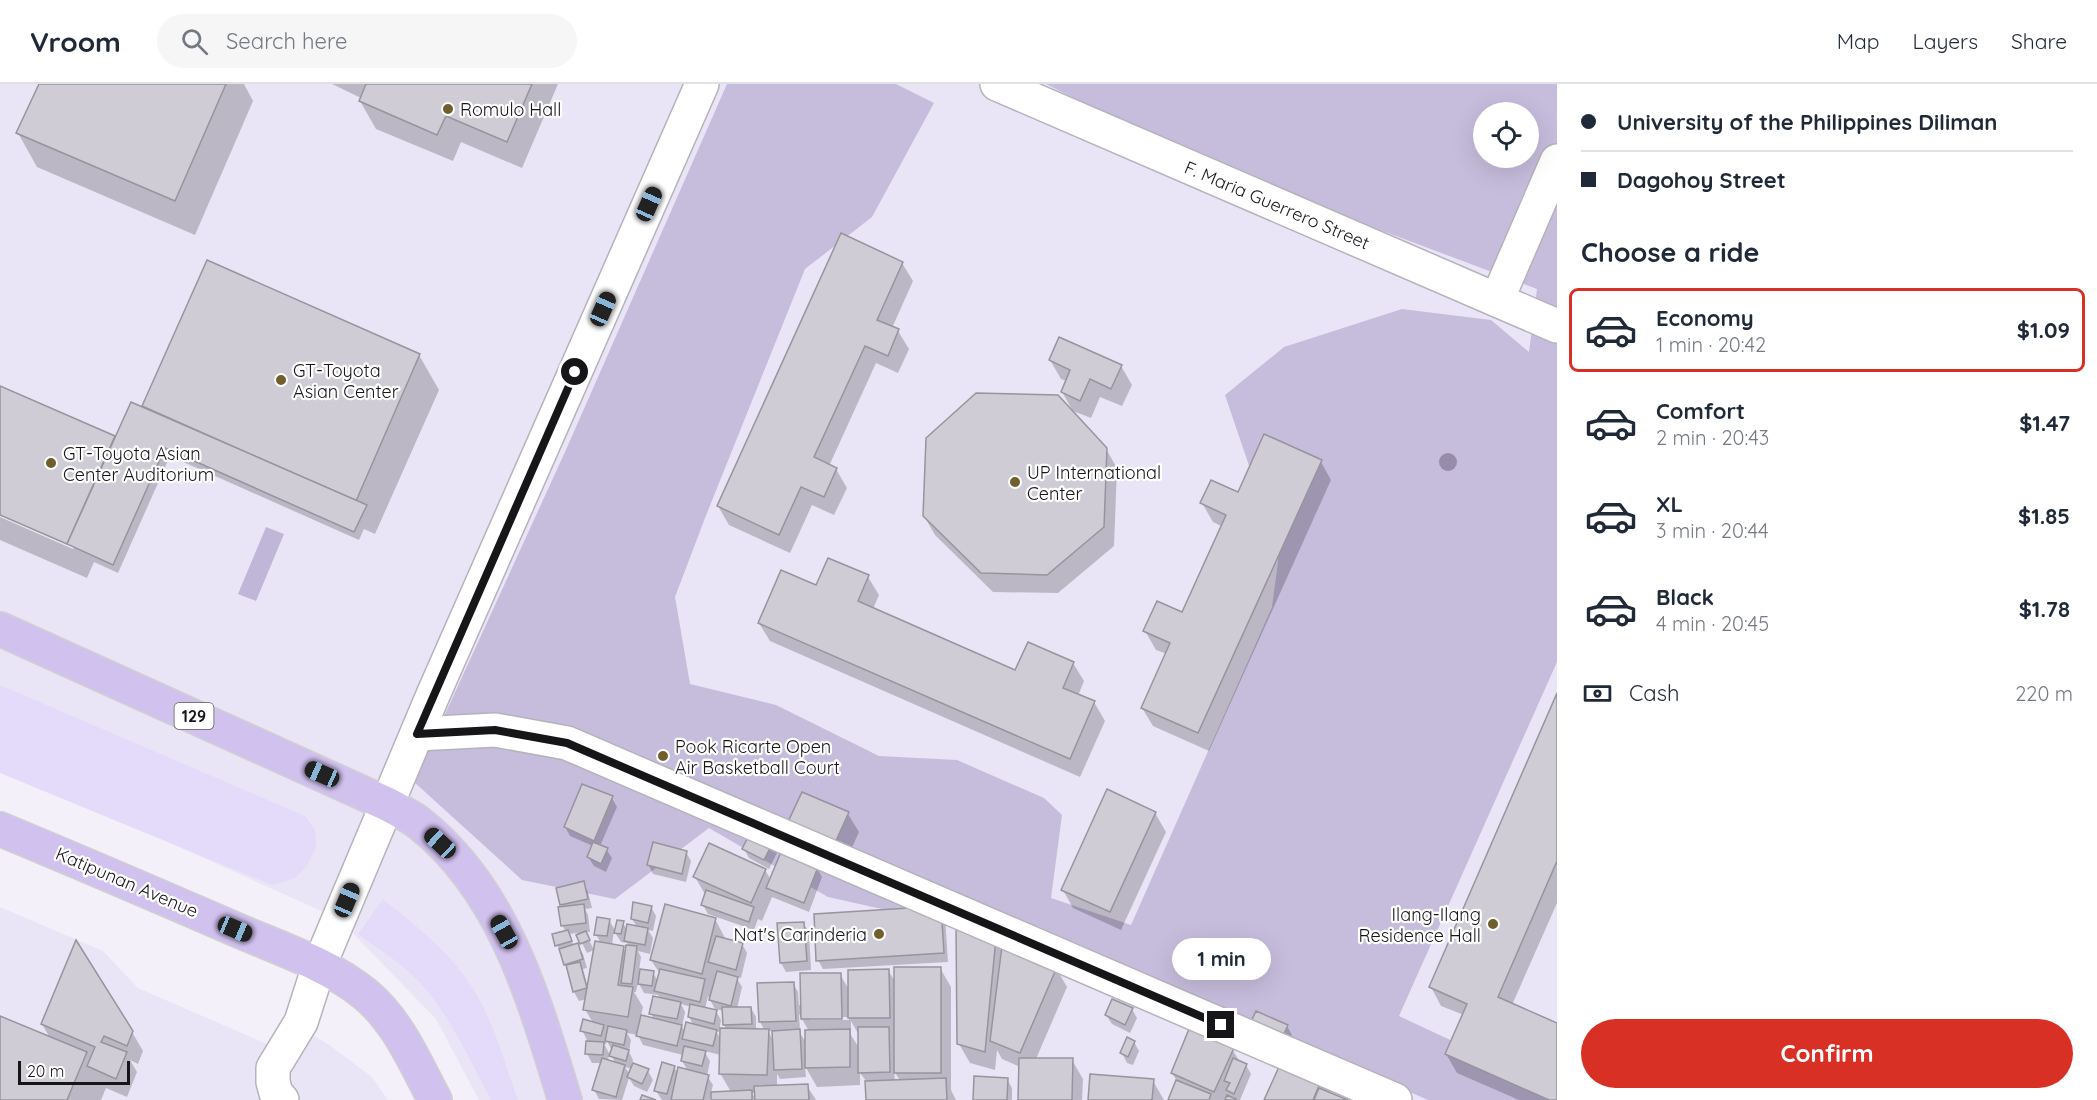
<!DOCTYPE html>
<html lang="en">
<head>
<meta charset="utf-8">
<style>
	:root { --surface:#fff; --page:#f6f6f7; --text:#1f2937; --muted:#747a83; --line:#e0e1e3; --accent:#d93025 }
	body { margin:0; font-family:Quicksand,sans-serif; background:var(--page); color:var(--text); height:100vh; display:flex; flex-direction:column; font-size:22px; white-space:nowrap }
	* { box-sizing:border-box; margin:0 }
	p { font-size:20px; color:var(--muted) }
	.icon { flex:none; width:33px; height:33px; fill:none; stroke:currentColor; stroke-width:2; stroke-linecap:round; stroke-linejoin:round }
	.map { position:relative; flex:1; overflow:hidden }
	.side { display:flex; flex-direction:column; background:var(--surface); width:540px }
	.side>* { flex:none }
	.banner { display:grid; align-content:center; height:132px; padding:0 24px; background:var(--surface) }
	.buttons { position:absolute; left:1473px; top:18px; display:grid; gap:12px }
	.buttons a { display:grid; place-items:center; width:66px; height:66px; border-radius:50%; background:var(--surface); box-shadow:0 6px 24px #0002; font-size:30px }
	.scale { position:absolute; left:18px; bottom:15px; width:112px; box-sizing:border-box; padding-left:6px; border:3px solid #161518; border-top:0; font-size:16px; line-height:21px; white-space:nowrap; color:#161518; -webkit-text-stroke:4px #fff; paint-order:stroke }
	.end { position:absolute; width:27px; height:27px; margin:-14px; border:8px solid #161518; background:#fff; box-shadow:0 0 0 3px #fff }
	.from { border-radius:50% }
	.bubble { position:absolute; height:42px; border-radius:21px; background:var(--surface); box-shadow:0 6px 24px #0002; font-size:20px; font-weight:700; line-height:42px; text-align:center }
	.car { position:absolute; width:18px; height:36px; margin:-18px -9px; border-radius:8px; box-shadow:0 0 4px 2px #0007; background:linear-gradient(#222 24%,#8ab4d8 0 40%,#222 0 76%,#8ab4d8 0 86%,#222 0) }
	.banner b { display:flex; align-items:center; gap:21px; height:57px; font-size:22px }
	.banner b+b { border-top:2px solid var(--line) }
	.banner i { width:15px; height:15px; background:var(--text) }
	ul { padding:0; list-style:none }
	li { display:flex; align-items:center; gap:18px; height:84px; margin:0 12px 9px; padding:0 12px; border:3px solid transparent; border-radius:9px }
	li div { flex:1 }
	li b { display:block; font-size:22px }
	li em { font-style:normal; font-weight:700 }
	li.current { border-color:var(--accent) }
	li>.icon { width:54px; height:54px; stroke-width:1.5 }
	h2 { padding:0 24px; font-size:27px; line-height:72px }
	.pay { display:flex; align-items:center; gap:15px; height:66px; padding:0 24px; font-size:22px }
	.pay p { margin-inline-start:auto }
	.cta { display:flex; gap:12px; margin-top:auto; padding:12px 24px }
	.cta a { flex:1; height:69px; border-radius:36px; background:var(--accent); color:#fff; font-size:24px; font-weight:700; line-height:69px; text-align:center }
	header { display:flex; align-items:center; gap:36px; box-sizing:border-box; height:84px; padding:0 30px; background:var(--surface); border-bottom:2px solid var(--line) }
	header strong { font-size:28px }
	nav { display:flex; gap:33px; margin-inline-start:auto; font-size:21px }
	.search { width:420px; height:54px; background:var(--page); display:flex; align-items:center; gap:15px; box-sizing:border-box; padding:0 21px; border-radius:33px; color:var(--muted); font-size:22px }
	main { display:flex; flex:1; min-height:0 }
	.map>svg:first-child { display:block }
</style>
</head>
<body>
<header>
<strong>Vroom</strong>
<div class="search"><svg class="icon" aria-label="search" viewBox="0 0 24 24"><circle cx="10" cy="10" r="6"/><path d="M15 15l6 6"/></svg>Search here</div>
<nav><a>Map</a><a>Layers</a><a>Share</a></nav>
</header>
<main>
<div class="map">
<svg width="1557" height="1016" viewBox="0 0 1557 1016">
	<rect width="100%" height="100%" fill="#f3f0fa"/>
	<g fill="#eae5f6" fill-rule="evenodd">
		<path d="M0,0H1557V1016H479L436,935L339,835L0,682ZM1484,28H1528V74H1484Z"/>
		<path d="M0,823L103,867L138,904L281,966L293,940L328,960L372,993L388,1016H0Z"/>
	</g>
	<g fill="#e4dafa">
		<path d="M0,601L305,732L315,746L316,763L307,782L295,794L272,801L0,689Z"/>
		<path d="M383,815C412,839 443,862 466,894C492,929 503,975 518,1016H491C469,975 445,920 410,889C394,874 375,863 358,850Z"/>
	</g>
	<path fill="#c6bcdc" fill-rule="evenodd" d="M727,0H896L934,19L872,133L805,185L705,434L675,513L690,600L776,621L879,672L957,676L1044,714L1062,731L1051,814L1131,841L1272,523L1279,470L1225,311L1284,263L1402,225L1491,236L1529,268L1537,205L1343,132L1086,20L1046,0H1557V578L1399,932L1557,1006V1016H1428L1109,876L828,813L709,744L615,815L522,796L414,698L565,368ZM1484,28H1528V74H1484Z"/>
	<path fill="#c0b6d7" d="M266,443L284,450L256,517L238,510Z"/>
	<g fill="#0003" fill-rule="evenodd">
		<path d="M41,0H244L253,17L195,151L37,83L18,49Z"/>
		<path d="M332,0H558L522,84L461,58L453,77L376,45L360,17L361,14Z"/>
		<path d="M208,178L419,271L439,306L375,450L364,445L359,456L170,372L118,489L94,478L87,494L0,456V433L73,465L75,462L0,429V304L114,353L115,356L142,324Z"/>
		<path d="M902,179L913,197L892,244L898,247L909,265L898,289L876,279L829,382L836,385L847,404L834,431L812,421L790,469L729,441L718,422Z"/>
		<path d="M1050,276L1121,282L1132,301L1122,322L1100,313L1091,334L1073,327L1062,308L1067,297L1061,295Z"/>
		<path d="M1106,365L1117,384L1114,462L1058,509L993,508L935,451L924,432Z"/>
		<path d="M1321,378L1331,396L1209,667L1153,642L1142,624L1167,570L1156,566L1145,547L1183,530L1223,443L1213,438L1202,419L1239,410Z"/>
		<path d="M868,493L879,511L873,525L1016,588L1073,579L1084,597L1078,612L1094,618L1105,637L1080,693L770,557L759,539L816,503Z"/>
		<path d="M1557,613V819L1512,921L1557,941V1016H1519L1457,989L1446,970L1464,931L1441,922L1431,903Z"/>
		<path d="M612,714L617,723L600,762L606,765L612,774L606,788L594,782L588,773L593,762L570,752L565,743Z"/>
		<path d="M1155,729L1166,748L1121,846L1073,824L1063,806Z"/>
		<path d="M848,730L859,748L845,779L800,759Z"/>
		<path d="M772,759L777,769L769,785L749,774L744,765Z"/>
		<path d="M686,768L691,777L686,798L653,790L648,780Z"/>
		<path d="M817,784L822,793L809,828L772,813L762,837L758,835L754,846L708,830L703,821L706,812L695,793L765,786L771,796Z"/>
		<path d="M583,799L588,808L592,824L585,825L588,831L590,848H585L594,866L587,869L577,849L569,850L574,862L577,861L583,870L587,884L583,885L588,904L601,860L596,850L609,836L616,848L623,839L627,846L637,843L632,835L651,823L656,832L653,847L648,846L653,854L650,870L638,867L641,873L639,887L653,889L658,897L660,890L651,876L715,835L726,856L742,860L747,869L741,894L736,893L742,903L737,925L751,924L756,933V947H765L760,938L793,899L798,908L799,921H802L840,890L849,906L888,886L896,899L940,884L951,903V1006L956,1016H867V998L860,989V1001L817,1003L805,982L806,993L780,995L777,990V1003L807,1002L816,1016H756V1009H752L756,1016H713L711,1009L710,1016H662L656,1007L674,983L678,990L688,987L682,977L683,971L643,961L638,951L627,949L631,956L629,968L633,976L632,980L648,987L653,996L647,1008L634,1002L629,994L622,1016L599,1015L594,1006L602,979H592L587,970V956L582,946L593,939L585,925L587,915L579,917L574,908L569,887L557,861L566,848L562,841L563,824L558,805ZM614,847L621,858L627,859L629,863L626,869L623,863L612,861ZM638,898L644,909L658,911L661,915L651,929L654,936L641,932L643,923L634,908H636ZM708,912L715,925L724,927V941L727,946L721,956L716,947L719,948L721,936L716,927L705,925ZM681,920L691,923L689,933L694,942L685,948L682,943L685,928ZM799,930L809,947L807,960L798,946H800ZM810,933H849V936H810ZM851,937L859,951V964L851,951ZM768,947H773L774,958ZM607,957L612,967L611,971L616,980L608,978L609,969L604,960H606ZM704,967L721,971L720,989L731,1008L711,1009L713,1001L707,992L710,977ZM625,983L632,985L630,991ZM894,987L899,995L900,997H895Z"/>
		<path d="M945,833L948,878L823,885L818,876Z"/>
		<path d="M803,839L809,848L811,886L786,888L781,879Z"/>
		<path d="M995,855L1002,867L1056,884L1067,903L1036,975L1072,976L1083,995L1082,1016H1020V983L1002,975L997,966L995,986L970,979L959,960Z"/>
		<path d="M1132,925L1137,934L1130,949L1112,940L1106,931Z"/>
		<path d="M0,933L50,954L42,940L132,948L143,967L138,980L130,976L137,988L127,1013L106,1004L101,1016H0Z"/>
		<path d="M1287,942L1292,951L1285,966L1255,953Z"/>
		<path d="M1134,958L1139,967L1133,981L1127,979L1122,969Z"/>
		<path d="M1232,965L1240,978L1246,981L1251,990L1240,1016H1170L1177,997L1172,989Z"/>
		<path d="M1322,993L1333,1011L1344,1016H1266Z"/>
		<path d="M1007,995L1012,1004V1016H975Z"/>
		<path d="M1153,997L1164,1016H1089Z"/>
	</g>
	<g fill="#cfccd6" stroke="#97949e" stroke-width="1.5">
		<path d="M39,0H226L175,117L16,49Z"/>
		<path d="M366,0H532L507,58L446,32L437,51L359,17Z"/>
		<path d="M841,149L903,178L877,236L899,245L888,272L865,262L814,373L837,384L824,413L801,403L779,451L717,422Z"/>
		<path d="M207,176L420,270L356,417L142,322Z"/>
		<path d="M1059,253L1122,281L1111,305L1090,295L1080,317L1061,308L1070,286L1049,276Z"/>
		<path d="M0,302L115,352L67,460L0,431Z"/>
		<path d="M976,309L1058,311L1107,364L1104,443L1047,491L981,489L923,432L926,354Z"/>
		<path d="M131,318L367,421L354,448L165,364L113,481L67,460Z"/>
		<path d="M1264,350L1322,376L1198,649L1141,624L1170,559L1143,547L1157,517L1182,528L1226,431L1200,419L1211,396L1238,408Z"/>
		<path d="M828,474L869,491L858,517L1015,586L1028,558L1074,578L1063,604L1095,617L1070,675L758,539L781,486L816,501Z"/>
		<path d="M1557,609V777L1498,913L1557,939V1016H1549L1445,970L1467,920L1429,903Z"/>
		<path d="M582,700L613,712L594,757L564,743Z"/>
		<path d="M1107,705L1156,728L1110,828L1061,806Z"/>
		<path d="M802,708L849,728L834,761L787,740Z"/>
		<path d="M751,747L773,758L764,776L742,765Z"/>
		<path d="M593,758L608,764L601,780L587,773Z"/>
		<path d="M653,758L687,767L682,790L647,781Z"/>
		<path d="M709,759L766,785L751,819L693,793Z"/>
		<path d="M781,768L818,783L804,819L766,804Z"/>
		<path d="M584,797L588,815L560,821L556,804Z"/>
		<path d="M706,806L754,823L749,838L701,821Z"/>
		<path d="M633,818L652,822L648,839L631,835Z"/>
		<path d="M584,820L586,839L561,842L558,823Z"/>
		<path d="M665,820L716,834L702,890L650,876Z"/>
		<path d="M941,822L944,869L816,877L814,830Z"/>
		<path d="M597,833L610,835L607,852L594,851Z"/>
		<path d="M617,836L624,837L621,850L614,849Z"/>
		<path d="M804,838L807,877L780,879L777,839Z"/>
		<path d="M627,840L648,844L645,861L624,857Z"/>
		<path d="M956,841L996,854L985,968L957,960Z"/>
		<path d="M568,846L572,857L555,862L552,850Z"/>
		<path d="M586,847L590,856L580,860L576,851Z"/>
		<path d="M716,852L743,859L736,886L708,878Z"/>
		<path d="M76,856L133,947L127,962L104,952L101,958L127,968L116,995L87,982L95,963L41,940Z"/>
		<path d="M595,857L624,862L618,901L633,903L628,933L583,926Z"/>
		<path d="M578,859L583,875L564,881L559,865Z"/>
		<path d="M626,861L637,862L632,900L621,899Z"/>
		<path d="M1002,862L1057,883L1020,969L990,957Z"/>
		<path d="M580,878L587,904L573,908L566,881Z"/>
		<rect x="894" y="883" width="47" height="106"/>
		<path d="M640,885L654,887L652,902L638,900Z"/>
		<path d="M660,885L705,895L700,918L654,907Z"/>
		<path d="M889,885L890,934H848V886Z"/>
		<path d="M717,887L738,893L731,922L709,916Z"/>
		<path d="M800,889H841L842,935H801Z"/>
		<path d="M794,898L796,937L759,938L757,899Z"/>
		<path d="M653,912L681,918L677,935L649,930Z"/>
		<path d="M1112,915L1133,924L1125,941L1105,931Z"/>
		<path d="M690,920L717,926L714,940L688,933Z"/>
		<path d="M722,923H751L752,940L723,941Z"/>
		<path d="M1256,927L1288,941L1280,958L1248,944Z"/>
		<path d="M641,931L682,941L677,962L636,952Z"/>
		<path d="M0,932L87,968L67,1016H0Z"/>
		<path d="M583,935L604,941L601,952L580,947Z"/>
		<path d="M686,938L717,946L713,962L682,955Z"/>
		<path d="M608,942L627,946L624,961L605,957Z"/>
		<path d="M858,943H889L890,988L858,989Z"/>
		<path d="M720,944L769,945L767,991L719,990Z"/>
		<path d="M800,945L802,985L774,986L772,947Z"/>
		<path d="M850,945V983L805,984V946Z"/>
		<path d="M1189,945L1234,964L1214,1008L1171,989Z"/>
		<path d="M1127,953L1135,957L1128,973L1120,969Z"/>
		<path d="M586,957L604,958L603,971L585,970Z"/>
		<path d="M613,961L629,966L626,977L609,972Z"/>
		<path d="M684,962L706,967L702,982L681,977Z"/>
		<path d="M602,974L625,981L616,1013L592,1006Z"/>
		<path d="M1019,974H1073L1072,1016H1018Z"/>
		<path d="M1233,974L1247,980L1234,1010L1226,1006L1230,999L1224,997Z"/>
		<path d="M1283,974L1323,992L1313,1016H1264Z"/>
		<path d="M662,978L675,982L667,1010L654,1007Z"/>
		<path d="M633,979L649,985L642,1000L627,993Z"/>
		<path d="M678,983L709,991L703,1016H671Z"/>
		<path d="M1090,990L1154,995L1152,1016H1088Z"/>
		<path d="M974,992L1008,994L1007,1016H973Z"/>
		<path d="M946,994L947,1016H866L865,997Z"/>
		<path d="M1176,996L1211,1010L1209,1016H1168Z"/>
		<path d="M808,1000L809,1016H755L754,1002Z"/>
		<path d="M1319,1004L1348,1016H1314Z"/>
		<path d="M752,1006V1016H711V1008Z"/>
		<path d="M642,1011L656,1016H640Z"/>
		<path d="M1227,1011L1236,1015V1016H1225Z"/>
	</g>
	<g fill="none" stroke-linecap="round" stroke-linejoin="round">
		<defs>
			<g id="minor">
				<path d="M997,0L1557,242"/>
				<path d="M1497,216L1557,77"/>
				<path d="M417,650L495,646L567,659L1395,1016"/>
				<path d="M282,1016L276,1009L273,998V984L301,938L319,882L433,611L702,0"/>
			</g>
			<g id="major">
				<path d="M0,545L387,720C398,726 410,732 419,739C505,807 534,916 565,1016"/>
				<path d="M0,745C77,777 154,810 230,843C275,863 327,879 365,910C398,937 415,979 435,1016"/>
			</g>
		</defs>
		<use href="#minor" stroke="#b5b2bc" stroke-width="36"/>
		<use href="#major" stroke="#d0d0d1" stroke-width="36"/>
		<use href="#minor" stroke="#fff" stroke-width="33"/>
		<use href="#major" stroke="#d1c1ef" stroke-width="33"/>
	</g>
	<circle fill="#978caa" cx="1448" cy="378" r="9"/>
	<g fill="none" stroke-linecap="round" stroke-linejoin="round">
		<path stroke="#161518" stroke-width="8" d="M575,288L417,650L495,646L567,659L1221,941"/>
	</g>
	<g fill="#705e2c" stroke="#fff" stroke-width="2">
		<circle cx="448" cy="25" r="6"/>
		<circle cx="281" cy="296" r="6"/>
		<circle cx="51" cy="379" r="6"/>
		<circle cx="1015" cy="398" r="6"/>
		<circle cx="663" cy="672" r="6"/>
		<circle cx="1493" cy="840" r="6"/>
		<circle cx="879" cy="850" r="6"/>
	</g>
	<g text-anchor="middle" dominant-baseline="central" stroke-width="4.5" stroke-linejoin="round" paint-order="stroke">
		<rect fill="#fff" stroke="#5c5b5d" stroke-width="1.5" x="174.5" y="619" width="39" height="26" rx="4.5"/>
		<g font-size="16" font-weight="bold" fill="#161518">
			<text x="194" y="632">129</text>
		</g>
		<g font-size="18" fill="#161518" stroke="#fff" text-anchor="start">
			<text x="460" y="25">Romulo Hall</text>
			<text x="293" y="286">GT-Toyota<tspan x="293" dy="21">Asian Center</tspan></text>
			<text x="63" y="369">GT-Toyota Asian<tspan x="63" dy="21">Center Auditorium</tspan></text>
			<text x="1027" y="388">UP International<tspan x="1027" dy="21">Center</tspan></text>
			<text x="675" y="662">Pook Ricarte Open<tspan x="675" dy="21">Air Basketball Court</tspan></text>
			<text x="1481" y="830" text-anchor="end">Ilang-Ilang<tspan x="1481" dy="21">Residence Hall</tspan></text>
			<text x="867" y="850" text-anchor="end">Nat's Carinderia</text>
		</g>
		<g font-size="18" fill="#161518" stroke="#fff">
			<text transform="translate(1277 121) rotate(23)">F. Maria Guerrero Street</text>
			<text transform="translate(127 798) rotate(23)">Katipunan Avenue</text>
		</g>
	</g>
</svg>
<div class="buttons">
<a><svg class="icon" aria-label="locate" viewBox="0 0 24 24"><circle cx="12" cy="12" r="6"/><path d="M12 2v4M12 18v4M2 12h4M18 12h4"/></svg></a>
</div>
<div class="scale">20 m</div>
<i class="end from" style="left:575px;top:288px"></i>
<i class="end" style="left:1221px;top:941px"></i>
<div class="bubble" style="left:1172px;top:854px;width:99px">1 min</div>
<i class="car" style="left:649px;top:120px;rotate:24deg"></i>
<i class="car" style="left:603px;top:225px;rotate:24deg"></i>
<i class="car" style="left:322px;top:690px;rotate:294deg"></i>
<i class="car" style="left:440px;top:759px;rotate:313deg"></i>
<i class="car" style="left:347px;top:816px;rotate:23deg"></i>
<i class="car" style="left:235px;top:845px;rotate:113deg"></i>
<i class="car" style="left:504px;top:848px;rotate:331deg"></i>
</div>
<section class="side">
<div class="banner">
<b><i class="from"></i>University of the Philippines Diliman</b>
<b><i></i>Dagohoy Street</b>
</div>
<h2>Choose a ride</h2>
<ul>
<li class="current"><svg class="icon" aria-label="car" viewBox="0 0 24 24"><path d="M5 17H2v-5l4-1 3-4h7l3 4 3 1v5h-3M9 17h6M6 11h13"/><circle cx="7" cy="17" r="2"/><circle cx="17" cy="17" r="2"/></svg><div><b>Economy</b><p>1 min · 20:42</p></div><em>$1.09</em></li>
<li><svg class="icon" aria-label="car" viewBox="0 0 24 24"><path d="M5 17H2v-5l4-1 3-4h7l3 4 3 1v5h-3M9 17h6M6 11h13"/><circle cx="7" cy="17" r="2"/><circle cx="17" cy="17" r="2"/></svg><div><b>Comfort</b><p>2 min · 20:43</p></div><em>$1.47</em></li>
<li><svg class="icon" aria-label="car" viewBox="0 0 24 24"><path d="M5 17H2v-5l4-1 3-4h7l3 4 3 1v5h-3M9 17h6M6 11h13"/><circle cx="7" cy="17" r="2"/><circle cx="17" cy="17" r="2"/></svg><div><b>XL</b><p>3 min · 20:44</p></div><em>$1.85</em></li>
<li><svg class="icon" aria-label="car" viewBox="0 0 24 24"><path d="M5 17H2v-5l4-1 3-4h7l3 4 3 1v5h-3M9 17h6M6 11h13"/><circle cx="7" cy="17" r="2"/><circle cx="17" cy="17" r="2"/></svg><div><b>Black</b><p>4 min · 20:45</p></div><em>$1.78</em></li>
</ul>
<div class="pay"><svg class="icon" aria-label="cash" viewBox="0 0 24 24"><path d="M3 7h18v10H3z"/><circle cx="12" cy="12" r="2"/></svg>Cash<p>220 m</p></div>
<div class="cta"><a>Confirm</a></div>
</section>
</main>
</body>
</html>
